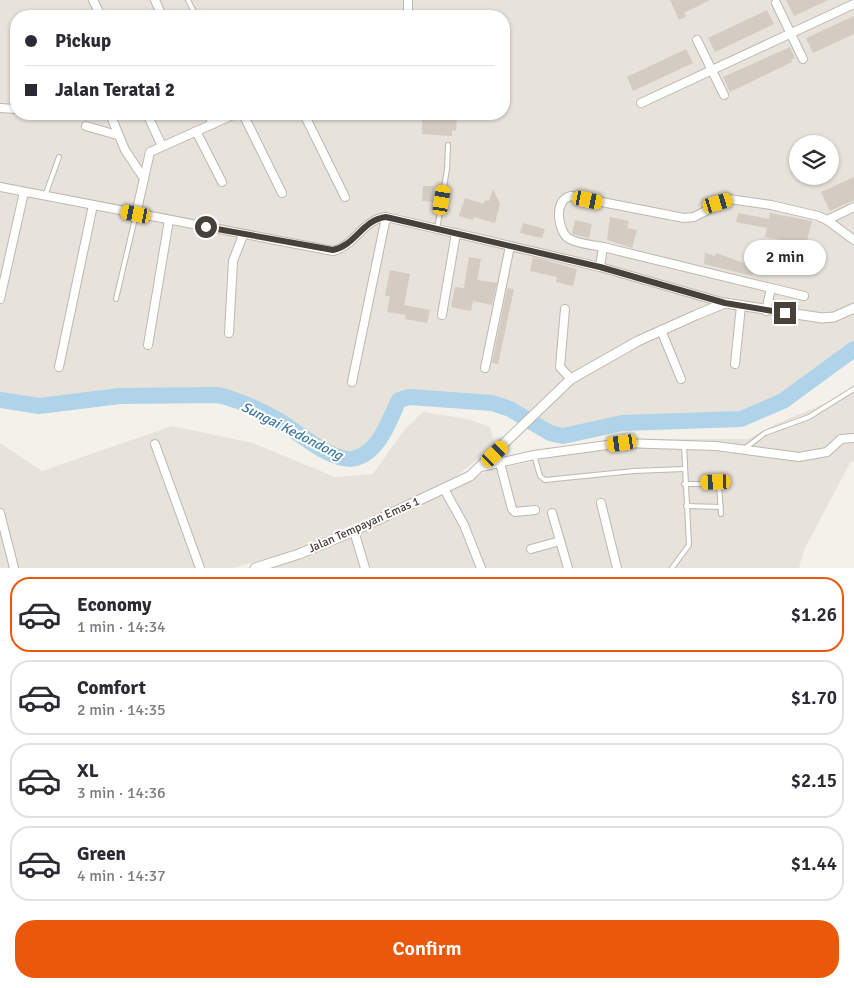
<!DOCTYPE html>
<html lang="en">
<head>
<meta charset="utf-8">
<style>
	:root { --surface:#fff; --page:#f7f7f7; --text:#2b2b33; --muted:#7c7c81; --line:#e1e1e2; --accent:#ea580c }
	body { margin:0; font-family:Signika,sans-serif; background:var(--page); color:var(--text); height:100vh; display:flex; flex-direction:column; font-size:19px; white-space:nowrap }
	* { box-sizing:border-box; margin:0 }
	p { font-size:16px; color:var(--muted) }
	.icon { flex:none; width:28px; height:28px; fill:none; stroke:currentColor; stroke-width:2; stroke-linecap:round; stroke-linejoin:round }
	.map { position:relative; height:568px; overflow:hidden }
	.panel { display:flex; flex-direction:column; background:var(--surface); flex:1 }
	.panel>* { flex:none }
	.guide { position:absolute; left:10px; top:10px; width:500px; height:110px; border-radius:20px; box-shadow:0 1px 4px #0004; display:grid; align-content:center; height:110px; padding:0 15px; background:var(--surface) }
	.buttons { position:absolute; left:789px; top:135px; display:grid; gap:10px }
	.buttons a { display:grid; place-items:center; width:50px; height:50px; border-radius:50%; background:var(--surface); box-shadow:0 1px 4px #0004; font-size:25px }
	.end { position:absolute; width:22px; height:22px; margin:-11px; border:6px solid #47413a; background:#fff; box-shadow:0 0 0 2px #fff }
	.from { border-radius:50% }
	.bubble { position:absolute; height:35px; border-radius:18px; background:var(--surface); box-shadow:0 1px 4px #0004; font-size:16px; font-weight:600; line-height:35px; text-align:center }
	.car { position:absolute; width:15px; height:30px; margin:-15px -8px; border-radius:6px; box-shadow:0 0 4px 1px #0007; background:linear-gradient(#f5c518 24%,#345 0 40%,#f5c518 0 76%,#345 0 86%,#f5c518 0) }
	.guide b { display:flex; align-items:center; gap:18px; height:48px; font-size:19px }
	.guide b+b { border-top:1px solid var(--line) }
	.guide i { width:12px; height:12px; background:var(--text) }
	ul { padding:9px 0 0; list-style:none }
	li { display:flex; align-items:center; gap:15px; height:75px; margin:0 10px 8px; padding:0 5px; border:2px solid var(--line); border-radius:20px }
	li div { flex:1 }
	li b { display:block; font-size:19px }
	li em { font-style:normal; font-weight:600 }
	li.selected { border-color:var(--accent) }
	li>.icon { width:45px; height:45px; stroke-width:1.5 }
	.button { display:flex; gap:10px; margin-top:auto; padding:10px 15px }
	.button a { flex:1; height:58px; border-radius:20px; background:var(--accent); color:#fff; font-size:20px; font-weight:600; line-height:58px; text-align:center }
	.map>svg:first-child { display:block }
</style>
</head>
<body>
<div class="map">
<svg width="854" height="568" viewBox="0 0 854 568">
	<rect width="100%" height="100%" fill="#f4f1eb"/>
	<g fill="#e7e2da" fill-rule="evenodd">
		<path d="M0,0H854V351L783,402L742,421L623,424L563,437L550,435L509,410L492,405L411,398L399,402L381,439L373,448L358,459L344,461L322,451L278,422L232,400L218,398L119,399L39,408L0,401ZM16,16H504V114H16ZM798,144H830V176H798Z"/>
		<path d="M854,391V462L851,461L804,550L799,568H266L411,508L487,471L634,439H748L776,424Z"/>
		<path d="M423,412L467,419L490,427L495,445L453,479L297,550L233,568H0V443L42,471L172,426L253,443L335,477L373,474L404,430Z"/>
	</g>
	<g fill="none" stroke-linecap="round" stroke-linejoin="round">
		<path stroke="#afd4e9" stroke-width="16" d="M0,400L39,406L120,396L218,395C239,400 260,410 278,420C297,431 334,465 356,458C380,451 389,420 399,400L410,397L492,403L510,409L550,433L563,436L622,423L741,419L783,401L854,349"/>
	</g>
	<g fill="#d4ccc2">
		<path d="M670,0H710L684,13L686,17L679,20Z"/>
		<path d="M786,0H828L794,16Z"/>
		<path d="M767,10L774,24L715,52L708,38Z"/>
		<path d="M854,16V34L813,53L806,38Z"/>
		<path d="M790,47L795,58L791,60L792,62L730,92L723,77Z"/>
		<path d="M686,49L693,63L633,91L627,77Z"/>
		<path d="M422,114H457L456,131L452,130V136L422,134Z"/>
		<path d="M854,177V200L830,211L821,192Z"/>
		<path d="M423,186H434L433,202L422,201Z"/>
		<path d="M493,189L500,204L495,223L474,217L473,220L459,216L465,198L484,204L485,200L489,201Z"/>
		<path d="M738,213L769,219L770,213L812,221L806,245L765,237L767,228L736,222Z"/>
		<path d="M610,217L629,221L627,228L637,230L632,248L607,240Z"/>
		<path d="M575,220L592,224L589,238L572,234Z"/>
		<path d="M523,223L545,229L542,238L520,233Z"/>
		<path d="M705,253L715,256L716,253L755,267L752,276L704,264Z"/>
		<path d="M469,257L481,259L477,280L497,283L492,305L473,301L471,311L451,307L455,287L464,288Z"/>
		<path d="M533,257L577,269L573,286L556,282L557,277L530,271Z"/>
		<path d="M390,270L410,274L404,305L430,310L427,323L405,319L406,315L387,312L390,296H385Z"/>
		<path d="M507,288L514,289L498,364L492,363Z"/>
	</g>
	<g fill="none" stroke-linecap="round" stroke-linejoin="round">
		<defs>
			<g id="service">
				<path d="M188,0L196,16"/>
				<path d="M45,196L59,157"/>
				<path d="M437,230L447,169L448,145"/>
				<path d="M116,299L136,214"/>
				<path d="M744,449L765,433L809,417L854,389"/>
				<path d="M534,455L540,476L545,480L634,471L684,469"/>
				<path d="M684,484H719L721,514"/>
				<path d="M686,506L721,507"/>
				<path d="M672,568L689,545L684,445"/>
			</g>
			<g id="minor">
				<path d="M93,0L101,16"/>
				<path d="M155,0L162,16"/>
				<path d="M408,0V16"/>
				<path d="M776,3L803,59"/>
				<path d="M697,40L724,95"/>
				<path d="M641,103L854,4"/>
				<path d="M0,108L16,109"/>
				<path d="M110,114L125,150L143,177"/>
				<path d="M147,114L162,146"/>
				<path d="M208,114L213,124"/>
				<path d="M243,114L282,193"/>
				<path d="M304,114L345,197"/>
				<path d="M86,126L117,135"/>
				<path d="M196,131L222,182"/>
				<path d="M0,187L333,251C355,246 363,219 386,217L600,267L725,303"/>
				<path d="M136,214L150,152L235,114"/>
				<path d="M827,220L854,207"/>
				<path d="M603,247L771,288L766,311"/>
				<path d="M600,267L603,247C593,245 577,244 568,238C559,232 552,200 571,196L684,218L694,217L729,199L771,205L818,216L827,220L854,240"/>
				<path d="M771,288L804,296"/>
				<path d="M0,299L24,192"/>
				<path d="M565,309L560,367L571,379"/>
				<path d="M442,315L456,233"/>
				<path d="M661,330L681,379"/>
				<path d="M229,333L233,261L243,235"/>
				<path d="M148,345L169,220"/>
				<path d="M735,364L741,306"/>
				<path d="M59,367L93,205"/>
				<path d="M485,368L510,246"/>
				<path d="M352,382L386,217"/>
				<path d="M155,444L200,568"/>
				<path d="M500,463L512,509L515,512L535,510"/>
				<path d="M481,467L534,455L622,443L716,446L799,457L827,452L841,439L854,438"/>
				<path d="M444,489L464,525L481,568"/>
				<path d="M601,503L617,568"/>
				<path d="M0,513L14,568"/>
				<path d="M552,513L568,568"/>
				<path d="M354,531L365,568"/>
				<path d="M531,549L560,541"/>
			</g>
			<path id="tertiary" d="M255,568L299,554L354,531L470,476L571,379L638,341L696,315L725,303L822,318L834,317L854,308"/>
		</defs>
		<use href="#service" stroke="#beb8ae" stroke-width="6"/>
		<use href="#minor" stroke="#beb8ae" stroke-width="10"/>
		<use href="#tertiary" stroke="#beb8ae" stroke-width="11"/>
		<use href="#service" stroke="#fff" stroke-width="4"/>
		<use href="#minor" stroke="#fff" stroke-width="8"/>
		<use href="#tertiary" stroke="#fff" stroke-width="9"/>
	</g>
	<g fill="none" stroke-linecap="round" stroke-linejoin="round">
		<path stroke="#47413a" stroke-width="6" d="M206,227L333,250C355,246 363,219 386,217L600,267L725,303L785,313"/>
	</g>
	<g text-anchor="middle" dominant-baseline="central" stroke-width="4" stroke-linejoin="round" paint-order="stroke">
		<g font-size="12" fill="#47413a" stroke="#fff">
			<text transform="translate(364 525) rotate(-24)">Jalan Tempayan Emas 1</text>
		</g>
		<g font-size="14" font-style="italic" fill="#3d7aa0" stroke="#fff">
			<text transform="translate(292 431) rotate(27)">Sungai Kedondong</text>
		</g>
	</g>
</svg>
<div class="buttons">
<a><svg class="icon" aria-label="layers" viewBox="0 0 24 24"><path d="M12 4l9 5-9 5-9-5zM3 14l9 5 9-5"/></svg></a>
</div>
<i class="end from" style="left:206px;top:227px"></i>
<i class="end" style="left:785px;top:313px"></i>
<div class="bubble" style="left:744px;top:240px;width:82px">2 min</div>
<i class="car" style="left:442px;top:200px;rotate:9deg"></i>
<i class="car" style="left:588px;top:200px;rotate:102deg"></i>
<i class="car" style="left:718px;top:203px;rotate:73deg"></i>
<i class="car" style="left:136px;top:214px;rotate:281deg"></i>
<i class="car" style="left:622px;top:443px;rotate:262deg"></i>
<i class="car" style="left:495px;top:454px;rotate:46deg"></i>
<i class="car" style="left:716px;top:482px;rotate:268deg"></i>
<div class="guide">
<b><i class="from"></i>Pickup</b>
<b><i></i>Jalan Teratai 2</b>
</div>
</div>
<section class="panel">
<ul>
<li class="selected"><svg class="icon" aria-label="car" viewBox="0 0 24 24"><path d="M5 17H2v-5l4-1 3-4h7l3 4 3 1v5h-3M9 17h6M6 11h13"/><circle cx="7" cy="17" r="2"/><circle cx="17" cy="17" r="2"/></svg><div><b>Economy</b><p>1 min · 14:34</p></div><em>$1.26</em></li>
<li><svg class="icon" aria-label="car" viewBox="0 0 24 24"><path d="M5 17H2v-5l4-1 3-4h7l3 4 3 1v5h-3M9 17h6M6 11h13"/><circle cx="7" cy="17" r="2"/><circle cx="17" cy="17" r="2"/></svg><div><b>Comfort</b><p>2 min · 14:35</p></div><em>$1.70</em></li>
<li><svg class="icon" aria-label="car" viewBox="0 0 24 24"><path d="M5 17H2v-5l4-1 3-4h7l3 4 3 1v5h-3M9 17h6M6 11h13"/><circle cx="7" cy="17" r="2"/><circle cx="17" cy="17" r="2"/></svg><div><b>XL</b><p>3 min · 14:36</p></div><em>$2.15</em></li>
<li><svg class="icon" aria-label="car" viewBox="0 0 24 24"><path d="M5 17H2v-5l4-1 3-4h7l3 4 3 1v5h-3M9 17h6M6 11h13"/><circle cx="7" cy="17" r="2"/><circle cx="17" cy="17" r="2"/></svg><div><b>Green</b><p>4 min · 14:37</p></div><em>$1.44</em></li>
</ul>
<div class="button"><a>Confirm</a></div>
</section>
</body>
</html>
